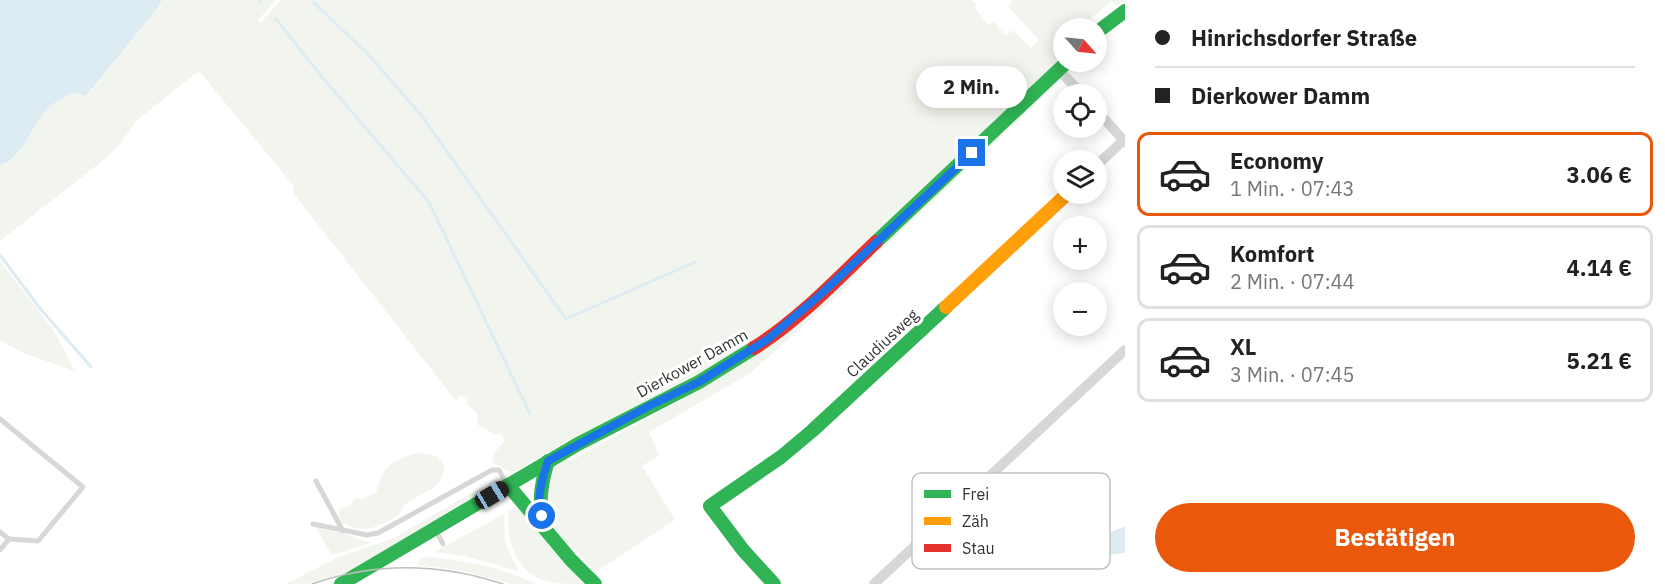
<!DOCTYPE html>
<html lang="de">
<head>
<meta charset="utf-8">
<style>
	:root { --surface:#fff; --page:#f2f2f2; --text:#222; --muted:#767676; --line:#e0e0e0; --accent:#ea580c }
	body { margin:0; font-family:"IBM Plex Sans",sans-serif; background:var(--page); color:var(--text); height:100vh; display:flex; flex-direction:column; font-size:22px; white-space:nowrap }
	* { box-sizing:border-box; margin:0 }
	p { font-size:20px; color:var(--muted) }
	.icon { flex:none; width:33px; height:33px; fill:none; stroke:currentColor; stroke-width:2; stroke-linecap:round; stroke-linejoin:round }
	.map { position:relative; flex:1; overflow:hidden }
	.drawer { display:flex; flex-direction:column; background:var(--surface); width:540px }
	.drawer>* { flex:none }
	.top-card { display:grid; align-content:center; height:132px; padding:0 30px; background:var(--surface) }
	.needle { width:39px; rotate:117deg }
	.controls { position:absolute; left:1053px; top:18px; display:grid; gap:12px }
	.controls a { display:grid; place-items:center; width:54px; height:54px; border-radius:50%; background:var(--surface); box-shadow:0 3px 15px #0003; font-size:30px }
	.end { position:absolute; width:27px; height:27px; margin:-14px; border:8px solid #1a73e8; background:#fff; box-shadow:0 0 0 3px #fff }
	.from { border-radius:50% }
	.bubble { position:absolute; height:42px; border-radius:21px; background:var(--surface); box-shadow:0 3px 15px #0003; font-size:20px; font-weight:800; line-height:42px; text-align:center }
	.car { position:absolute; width:18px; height:36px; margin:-18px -9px; border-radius:8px; box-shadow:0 0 4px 2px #0007; background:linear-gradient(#222 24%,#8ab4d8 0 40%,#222 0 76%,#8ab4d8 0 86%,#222 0) }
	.top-card b { display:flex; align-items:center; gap:21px; height:57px; font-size:22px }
	.top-card b+b { border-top:2px solid var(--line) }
	.top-card i { width:15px; height:15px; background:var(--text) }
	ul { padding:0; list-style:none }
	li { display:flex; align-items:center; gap:18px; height:84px; margin:0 12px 9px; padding:0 18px; border:3px solid var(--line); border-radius:12px }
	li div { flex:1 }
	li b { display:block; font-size:22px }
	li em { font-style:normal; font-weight:800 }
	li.current { border-color:var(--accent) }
	li>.icon { width:54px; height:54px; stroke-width:1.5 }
	.primary-button { display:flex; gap:12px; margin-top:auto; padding:12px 30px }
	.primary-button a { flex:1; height:69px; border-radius:36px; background:var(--accent); color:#fff; font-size:24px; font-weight:800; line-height:69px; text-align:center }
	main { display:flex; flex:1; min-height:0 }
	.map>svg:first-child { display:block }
</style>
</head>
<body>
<main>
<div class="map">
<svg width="1125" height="584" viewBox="0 0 1125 584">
	<rect width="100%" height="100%" fill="#fff"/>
	<g fill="#f1f5ed">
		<path d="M162,0H276L258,20L260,23L281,0H971L976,5L974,8L989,25L993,21L1006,36L1013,30L1031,48L1039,40L1008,6L1013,0H1125L1116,6L1112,1L1091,18L1094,22L1089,28H1064V62H1085L1065,76L861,269L841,292L749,374L649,432L659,455L642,466L675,520L596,572L569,543L565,546L542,510L554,466L565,458L570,461L683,399L677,387L573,438L516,471C506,473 502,465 492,463L494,453L505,441L500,433L496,435L478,425L477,413L467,404L468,397L459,396L456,401L294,194L293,185L199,71L136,121L118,147L101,162L0,241V165C20,158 29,135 40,118C48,106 61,98 74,92L87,96L157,9Z"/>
		<path d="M0,261L54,331L75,371L23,353L0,340Z"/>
		<path d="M418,453L436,456L444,465C444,493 418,490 404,506C402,508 401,512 399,514C391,521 376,528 365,529C357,529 349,526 342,523L339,516L340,509L350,506L352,502L357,498L362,499L376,493C383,466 391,460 418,453Z"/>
		<path d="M482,487L485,491L350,572L305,584H286L336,558L392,539Z"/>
		<path d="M515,507L522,512L559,558L584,584C554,584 531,584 516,556C513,549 510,542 509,534C508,526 509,518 508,511Z"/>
		<path d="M504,514L505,542L512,558L519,571L465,556L434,552Z"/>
		<path d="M316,528L341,533L371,543L332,555Z"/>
		<path d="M428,557C465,560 502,568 536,584H511L458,570L417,565L421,559Z"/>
	</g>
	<g fill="#ddebf3">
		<path d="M0,0H162L157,9L86,96L74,92C61,98 48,106 40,118C29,135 20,158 0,165Z"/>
		<path d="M1125,526V553L1085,558L1082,555L1097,538Z"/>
	</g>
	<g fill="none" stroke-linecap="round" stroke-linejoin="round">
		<g stroke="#ddebf3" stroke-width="3">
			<path d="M259,0L261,2"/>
			<path d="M313,2L367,53L421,115L566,319L695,262"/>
			<path d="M276,19L322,77L429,202L530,414"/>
			<path d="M0,255L38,306L91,367"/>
		</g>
		<g stroke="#d7d7d7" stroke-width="5">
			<path d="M0,419L83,487L38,541L9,539"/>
			<path d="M316,481L343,531"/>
			<path d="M313,524L367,535L378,533L492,470H499L507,484"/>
			<path d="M435,529L443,544"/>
			<path d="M0,532L9,539L0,550"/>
		</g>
		<g stroke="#d7d7d7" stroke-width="10">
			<path d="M1059,70L1082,94"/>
			<path d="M1096,110L1125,142"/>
			<path d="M1096,166L1125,139"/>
			<path d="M874,584L1125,350"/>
		</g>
		<g stroke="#30b455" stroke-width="14">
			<path d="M1096,33L1125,11"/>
			<path d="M876,242L1067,62"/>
			<path d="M508,485L571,560L595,584"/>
			<path d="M544,525C538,502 541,484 548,461"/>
			<path d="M341,584L578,444L699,382L754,348"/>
			<path d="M774,584L743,550L710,506L781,457L812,431L946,307"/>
		</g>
		<path stroke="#ff9f0a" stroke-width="14" d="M946,307L1067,194"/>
		<path stroke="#e5322d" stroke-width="14" d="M754,348C799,320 838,278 876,242"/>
		<path stroke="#bebebe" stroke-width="1.5" d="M312,584C375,562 440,563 503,584"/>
	</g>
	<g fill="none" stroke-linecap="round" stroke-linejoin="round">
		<path stroke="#1a73e8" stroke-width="8" d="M542,516C536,497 542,480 548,461L651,405L699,382L768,339L820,295L972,153"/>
	</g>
	<g text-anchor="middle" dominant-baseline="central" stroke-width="6" stroke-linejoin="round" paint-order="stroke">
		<g font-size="16" fill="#333" stroke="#fff">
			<text transform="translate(882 343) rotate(-43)">Claudiusweg</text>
			<text transform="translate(692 363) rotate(-29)">Dierkower Damm</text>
		</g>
	</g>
	<rect x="912" y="473" width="198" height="96" rx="9" fill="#fff" stroke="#c2c2c2" stroke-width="1.5"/>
	<rect x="924" y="490" width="27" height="8" fill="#30b455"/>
	<rect x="924" y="517" width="27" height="8" fill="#ff9f0a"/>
	<rect x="924" y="544" width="27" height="8" fill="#e5322d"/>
	<g font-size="16" fill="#333">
		<text x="962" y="500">Frei</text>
		<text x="962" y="527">Zäh</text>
		<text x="962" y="554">Stau</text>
	</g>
</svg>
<div class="controls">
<a><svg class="needle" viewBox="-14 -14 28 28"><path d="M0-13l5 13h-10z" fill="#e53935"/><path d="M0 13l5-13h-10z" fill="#767676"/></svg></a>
<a><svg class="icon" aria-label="locate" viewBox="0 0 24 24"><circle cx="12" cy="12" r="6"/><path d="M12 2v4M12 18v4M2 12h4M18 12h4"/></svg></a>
<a><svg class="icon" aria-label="layers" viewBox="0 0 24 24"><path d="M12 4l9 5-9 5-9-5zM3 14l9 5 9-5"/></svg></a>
<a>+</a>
<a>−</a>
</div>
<i class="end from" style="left:542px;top:516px"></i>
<i class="end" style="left:972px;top:153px"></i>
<div class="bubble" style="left:916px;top:66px;width:111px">2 Min.</div>
<i class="car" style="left:492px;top:495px;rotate:59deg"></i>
</div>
<section class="drawer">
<div class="top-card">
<b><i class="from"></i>Hinrichsdorfer Straße</b>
<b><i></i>Dierkower Damm</b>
</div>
<ul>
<li class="current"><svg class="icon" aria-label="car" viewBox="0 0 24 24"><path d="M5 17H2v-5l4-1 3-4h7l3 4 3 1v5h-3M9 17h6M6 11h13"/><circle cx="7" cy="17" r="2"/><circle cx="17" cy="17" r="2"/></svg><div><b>Economy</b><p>1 Min. · 07:43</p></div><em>3.06 €</em></li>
<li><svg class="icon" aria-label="car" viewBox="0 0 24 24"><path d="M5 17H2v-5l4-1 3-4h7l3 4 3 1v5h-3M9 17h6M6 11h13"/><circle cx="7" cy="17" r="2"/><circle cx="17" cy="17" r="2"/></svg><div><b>Komfort</b><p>2 Min. · 07:44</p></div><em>4.14 €</em></li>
<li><svg class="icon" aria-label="car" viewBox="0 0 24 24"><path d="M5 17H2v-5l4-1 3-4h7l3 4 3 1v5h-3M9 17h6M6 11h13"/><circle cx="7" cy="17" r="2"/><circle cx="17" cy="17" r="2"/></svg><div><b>XL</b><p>3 Min. · 07:45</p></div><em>5.21 €</em></li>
</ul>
<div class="primary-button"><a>Bestätigen</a></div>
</section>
</main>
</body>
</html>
